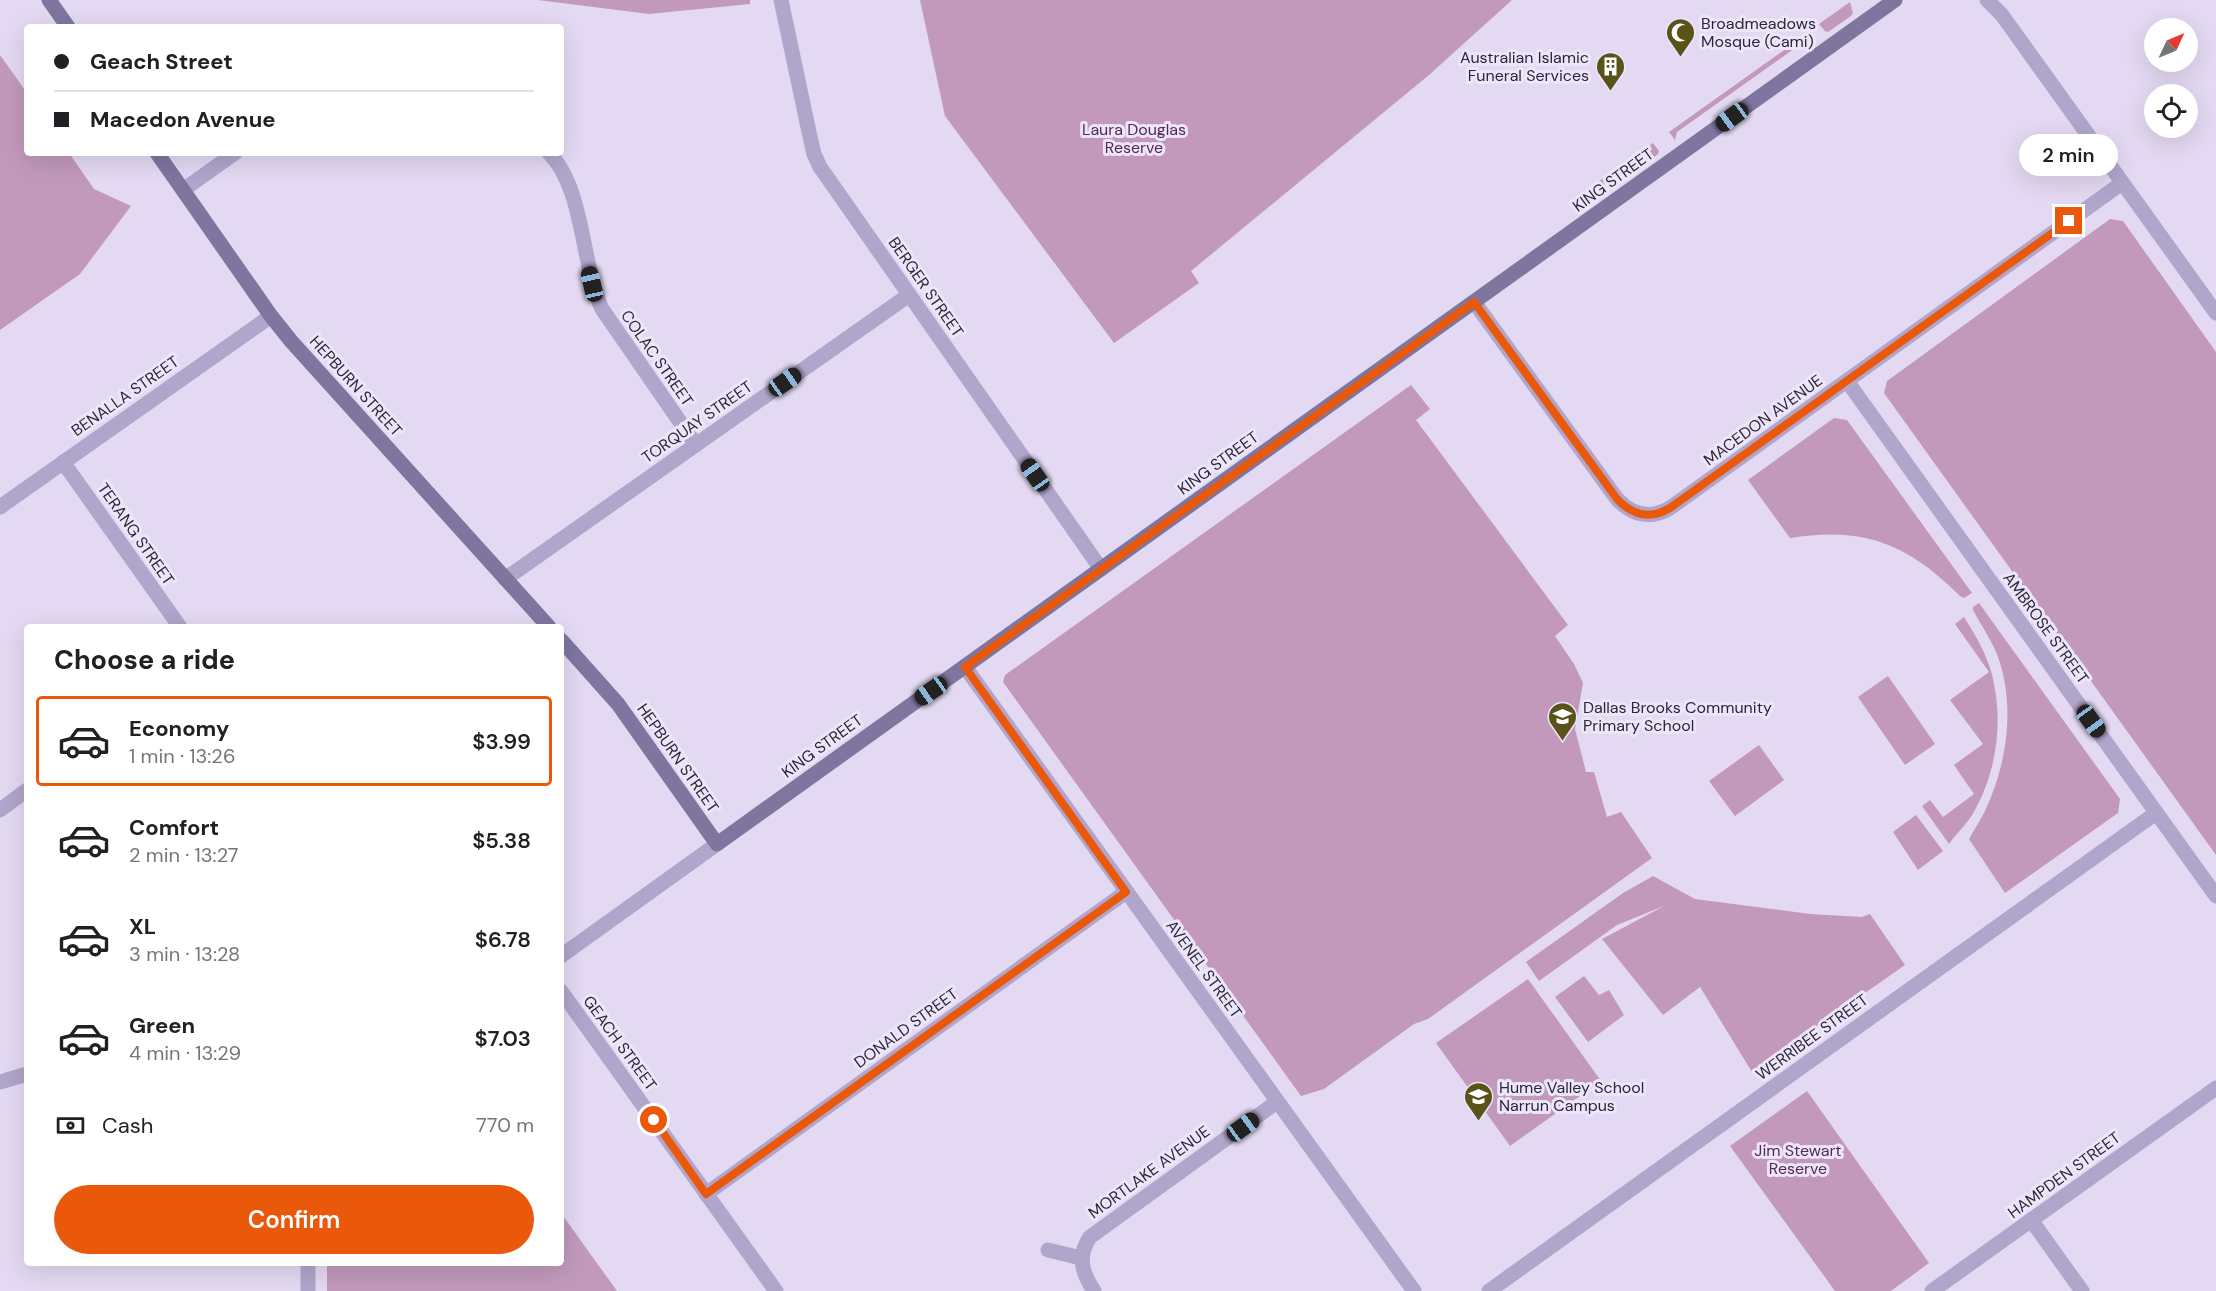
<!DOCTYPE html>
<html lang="en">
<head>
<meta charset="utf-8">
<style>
	:root { --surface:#fff; --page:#f6f6f6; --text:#202124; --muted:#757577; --line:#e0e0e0; --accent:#ea580c }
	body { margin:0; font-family:"DM Sans",sans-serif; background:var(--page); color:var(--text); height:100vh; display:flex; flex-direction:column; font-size:22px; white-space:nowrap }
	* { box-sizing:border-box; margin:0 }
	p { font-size:20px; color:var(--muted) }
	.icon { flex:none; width:33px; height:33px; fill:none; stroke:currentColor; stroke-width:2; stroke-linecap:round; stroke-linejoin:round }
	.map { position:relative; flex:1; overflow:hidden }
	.drawer { position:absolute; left:24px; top:624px; width:540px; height:642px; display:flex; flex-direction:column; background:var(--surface); border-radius:6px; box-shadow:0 6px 24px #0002 }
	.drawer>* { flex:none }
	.hud { position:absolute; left:24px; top:24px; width:540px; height:132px; border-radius:6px; box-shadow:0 6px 24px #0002; display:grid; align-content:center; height:132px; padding:0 30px; background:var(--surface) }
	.needle { width:39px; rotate:46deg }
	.buttons { position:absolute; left:2144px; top:18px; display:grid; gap:12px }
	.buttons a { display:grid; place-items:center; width:54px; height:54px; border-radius:50%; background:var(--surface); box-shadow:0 6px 24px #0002; font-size:30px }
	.end { position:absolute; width:27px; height:27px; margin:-14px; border:8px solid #ea580c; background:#fff; box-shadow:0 0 0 3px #fff }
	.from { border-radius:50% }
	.bubble { position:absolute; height:42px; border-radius:21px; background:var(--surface); box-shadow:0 6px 24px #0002; font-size:20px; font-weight:600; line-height:42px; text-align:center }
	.car { position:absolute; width:18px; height:36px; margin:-18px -9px; border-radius:8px; box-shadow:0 0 4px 2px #0007; background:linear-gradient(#222 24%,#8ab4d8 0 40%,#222 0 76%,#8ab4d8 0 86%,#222 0) }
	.hud b { display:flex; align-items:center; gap:21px; height:57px; font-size:22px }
	.hud b+b { border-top:2px solid var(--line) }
	.hud i { width:15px; height:15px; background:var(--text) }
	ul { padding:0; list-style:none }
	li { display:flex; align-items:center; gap:18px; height:90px; margin:0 12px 9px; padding:0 18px; border:3px solid transparent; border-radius:6px }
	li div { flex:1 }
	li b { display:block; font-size:22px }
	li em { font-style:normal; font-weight:600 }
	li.selected { border-color:var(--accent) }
	li>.icon { width:54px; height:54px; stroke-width:1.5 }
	h2 { padding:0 30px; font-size:27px; line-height:72px }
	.pay { display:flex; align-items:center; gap:15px; height:66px; padding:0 30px; font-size:22px }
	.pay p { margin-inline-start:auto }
	.action { display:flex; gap:12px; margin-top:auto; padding:12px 30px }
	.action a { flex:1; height:69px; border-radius:36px; background:var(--accent); color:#fff; font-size:24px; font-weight:600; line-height:69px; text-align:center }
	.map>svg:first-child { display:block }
</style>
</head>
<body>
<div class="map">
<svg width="2216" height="1291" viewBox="0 0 2216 1291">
	<rect width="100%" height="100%" fill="#e3d9f2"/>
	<g fill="#c299bb">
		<path d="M538,0H750V4L649,14Z"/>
		<path d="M920,0H1512L1429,75L1191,271L1199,283L1114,343L945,116Z"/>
		<path d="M1850,2L1853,13L1851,16L1828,32L1825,31L1819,24Z"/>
		<path d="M1804,36L1809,43L1808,48L1798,46L1677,132L1675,140L1669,132Z"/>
		<path d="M0,55L27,93V153H69L94,189L131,206L80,274L0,330Z"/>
		<path d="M1653,143L1659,151L1658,154L1644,164L1635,163L1604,185L1601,195L1594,185Z"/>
		<path d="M2110,219L2123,221L2216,352V855L1884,393L1887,381Z"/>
		<path d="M1411,385L1430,409L1416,420L1568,625L1555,636L1574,664L1583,683L1575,729L1586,772H1594L1607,817L1621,812L1652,858L1428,1019L1414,1024L1324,1089L1301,1096L1003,682L1005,675Z"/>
		<path d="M1834,418L1847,420L1972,593L1964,598L1960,596C1908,544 1864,526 1790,538L1748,480Z"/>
		<path d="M1979,603L2120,799L2118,813L2005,893L1969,839C1974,830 1980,821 1985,811C2006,766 2015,712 2000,663C1995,645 1982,627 1973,610V607Z"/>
		<path d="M1964,617C1977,637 1990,660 1994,684C2003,728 1995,777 1972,815C1966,825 1956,834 1949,844L1922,806L1930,800L1943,817L1974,794L1954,765L1983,744L1950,700L1989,672L1955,624Z"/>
		<path d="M1888,676L1935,744L1905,765L1858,697Z"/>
		<path d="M1759,745L1784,780L1735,816L1709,781Z"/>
		<path d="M1916,815L1943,851L1918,870L1893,832Z"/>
		<path d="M1653,876L1695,899L1810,914L1862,917L1870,914L1905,965L1752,1072L1700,987L1663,1015L1602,939L1664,906L1617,925L1539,981L1526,962L1623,893Z"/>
		<path d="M1584,976L1599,995L1609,990L1624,1015L1588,1042L1555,997Z"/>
		<path d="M1528,979L1601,1081L1510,1146L1436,1043Z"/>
		<path d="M1807,1091L1929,1263L1891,1291H1835L1730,1146Z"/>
		<path d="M561,1213L617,1291H327V1263H561Z"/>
	</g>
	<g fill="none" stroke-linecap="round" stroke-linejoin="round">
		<g stroke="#b0a5cb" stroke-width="15">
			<path d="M781,0L809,132L814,154L820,167L1101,569"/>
			<path d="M1987,0L2002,15L2216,313"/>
			<path d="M549,153C584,188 581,263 602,309L696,445"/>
			<path d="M183,190L235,153"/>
			<path d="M1474,302L1617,499C1632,515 1650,520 1670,508L2122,183"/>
			<path d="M1847,381L2216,896"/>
			<path d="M63,462L180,627"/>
			<path d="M0,507L271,316"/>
			<path d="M505,579L909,295"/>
			<path d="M965,667L1414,1291"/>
			<path d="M0,810L27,790"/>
			<path d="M561,956L717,844"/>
			<path d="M561,991L776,1291"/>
			<path d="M0,1082L27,1074"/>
			<path d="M706,1194L1126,892"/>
			<path d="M2031,1220L2082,1291"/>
			<path d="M1048,1250L1081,1258"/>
			<path d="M308,1291V1263"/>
			<path d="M1094,1291C1082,1273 1077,1256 1090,1237L1277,1102"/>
			<path d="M1489,1291L2156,813"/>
			<path d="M1932,1291L2216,1088"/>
		</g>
		<g stroke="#7e769f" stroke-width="15">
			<path d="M49,0L68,27"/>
			<path d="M157,153L271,316L291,341L549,627"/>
			<path d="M561,640L618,704L717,844L1895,0"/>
		</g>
	</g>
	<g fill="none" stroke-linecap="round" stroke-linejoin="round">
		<path stroke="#ea580c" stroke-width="8" d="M654,1120L706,1194L1126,892L965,667L1474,302L1617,499C1632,515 1650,520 1670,508L2069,221"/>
	</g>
	<defs>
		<symbol id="mosque-pin" viewBox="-11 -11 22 30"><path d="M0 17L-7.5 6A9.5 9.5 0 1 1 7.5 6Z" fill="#59531a" stroke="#ede6fa"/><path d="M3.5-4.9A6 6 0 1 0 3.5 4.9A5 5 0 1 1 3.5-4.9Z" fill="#fff"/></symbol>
		<symbol id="building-pin" viewBox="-11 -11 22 30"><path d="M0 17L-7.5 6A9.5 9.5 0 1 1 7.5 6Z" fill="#59531a" stroke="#ede6fa"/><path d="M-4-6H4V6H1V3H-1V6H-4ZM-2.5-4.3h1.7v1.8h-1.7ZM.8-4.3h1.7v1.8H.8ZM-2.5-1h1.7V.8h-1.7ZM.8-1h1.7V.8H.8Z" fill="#fff"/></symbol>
		<symbol id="school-pin" viewBox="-11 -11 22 30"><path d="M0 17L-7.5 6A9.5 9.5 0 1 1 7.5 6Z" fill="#59531a" stroke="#ede6fa"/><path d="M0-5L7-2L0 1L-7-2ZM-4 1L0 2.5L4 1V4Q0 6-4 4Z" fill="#fff"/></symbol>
	</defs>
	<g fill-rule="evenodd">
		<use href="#mosque-pin" x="1664" y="16" width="33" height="45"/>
		<use href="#building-pin" x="1594" y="50" width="33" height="45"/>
		<use href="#school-pin" x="1546" y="700" width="33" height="45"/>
		<use href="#school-pin" x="1462" y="1080" width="33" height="45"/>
	</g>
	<g text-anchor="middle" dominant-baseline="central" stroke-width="6" stroke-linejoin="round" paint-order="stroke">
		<g font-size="16" fill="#292736" stroke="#ede6fa" text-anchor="start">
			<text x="1701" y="23">Broadmeadows<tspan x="1701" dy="18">Mosque (Cami)</tspan></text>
			<text x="1589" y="57" text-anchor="end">Australian Islamic<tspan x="1589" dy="18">Funeral Services</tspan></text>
			<text x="1583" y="707">Dallas Brooks Community<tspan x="1583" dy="18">Primary School</tspan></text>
			<text x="1499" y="1087">Hume Valley School<tspan x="1499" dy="18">Narrun Campus</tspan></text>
		</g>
		<g font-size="16" fill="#55294c" stroke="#ede6fa">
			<text x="1134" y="129">Laura Douglas<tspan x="1134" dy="18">Reserve</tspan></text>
			<text x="1798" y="1150">Jim Stewart<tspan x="1798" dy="18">Reserve</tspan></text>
		</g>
		<g font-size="16" fill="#292736" stroke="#ede6fa">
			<text transform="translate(1613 180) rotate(-36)">KING STREET</text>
			<text transform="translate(926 287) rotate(55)">BERGER STREET</text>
			<text transform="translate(657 358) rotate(55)">COLAC STREET</text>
			<text transform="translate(356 386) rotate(48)">HEPBURN STREET</text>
			<text transform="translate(125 396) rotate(-35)">BENALLA STREET</text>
			<text transform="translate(1763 420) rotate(-36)">MACEDON AVENUE</text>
			<text transform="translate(697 422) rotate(-35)">TORQUAY STREET</text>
			<text transform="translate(1218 463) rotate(-36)">KING STREET</text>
			<text transform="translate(136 534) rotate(55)">TERANG STREET</text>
			<text transform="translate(2046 628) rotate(54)">AMBROSE STREET</text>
			<text transform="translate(822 746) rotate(-36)">KING STREET</text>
			<text transform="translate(678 758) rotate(55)">HEPBURN STREET</text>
			<text transform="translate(1204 969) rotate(54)">AVENEL STREET</text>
			<text transform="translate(906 1028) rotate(-36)">DONALD STREET</text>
			<text transform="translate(1812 1037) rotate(-36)">WERRIBEE STREET</text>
			<text transform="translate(620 1043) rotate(54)">GEACH STREET</text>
			<text transform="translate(1149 1172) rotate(-36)">MORTLAKE AVENUE</text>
			<text transform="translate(2064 1175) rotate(-36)">HAMPDEN STREET</text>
		</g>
	</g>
</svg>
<div class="buttons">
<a><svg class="needle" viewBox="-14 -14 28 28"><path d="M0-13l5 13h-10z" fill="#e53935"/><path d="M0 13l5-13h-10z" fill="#757577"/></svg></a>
<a><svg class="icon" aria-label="locate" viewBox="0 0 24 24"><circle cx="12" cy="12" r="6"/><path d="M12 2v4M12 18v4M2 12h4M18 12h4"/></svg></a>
</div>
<i class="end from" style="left:654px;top:1120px"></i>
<i class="end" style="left:2069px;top:221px"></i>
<div class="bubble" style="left:2019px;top:134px;width:99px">2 min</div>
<i class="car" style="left:1732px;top:117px;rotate:234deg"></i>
<i class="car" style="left:592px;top:284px;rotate:347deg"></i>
<i class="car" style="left:785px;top:382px;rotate:55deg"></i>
<i class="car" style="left:1035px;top:475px;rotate:325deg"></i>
<i class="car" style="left:931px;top:691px;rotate:235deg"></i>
<i class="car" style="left:2091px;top:721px;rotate:144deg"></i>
<i class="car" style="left:1243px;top:1127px;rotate:54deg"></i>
<div class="hud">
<b><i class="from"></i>Geach Street</b>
<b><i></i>Macedon Avenue</b>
</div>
<section class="drawer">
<h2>Choose a ride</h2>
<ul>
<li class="selected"><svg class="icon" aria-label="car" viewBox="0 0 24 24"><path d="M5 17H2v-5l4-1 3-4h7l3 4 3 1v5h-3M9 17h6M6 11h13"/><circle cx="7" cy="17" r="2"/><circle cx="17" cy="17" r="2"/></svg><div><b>Economy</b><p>1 min · 13:26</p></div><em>$3.99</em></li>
<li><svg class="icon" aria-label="car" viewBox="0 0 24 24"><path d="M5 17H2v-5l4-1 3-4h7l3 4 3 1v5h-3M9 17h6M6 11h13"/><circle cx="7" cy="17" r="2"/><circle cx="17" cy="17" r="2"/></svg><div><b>Comfort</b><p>2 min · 13:27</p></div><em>$5.38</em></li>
<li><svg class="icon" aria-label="car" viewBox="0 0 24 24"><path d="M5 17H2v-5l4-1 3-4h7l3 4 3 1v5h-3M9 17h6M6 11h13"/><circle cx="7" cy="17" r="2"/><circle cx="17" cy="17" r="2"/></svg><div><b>XL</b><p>3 min · 13:28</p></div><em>$6.78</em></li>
<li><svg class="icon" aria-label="car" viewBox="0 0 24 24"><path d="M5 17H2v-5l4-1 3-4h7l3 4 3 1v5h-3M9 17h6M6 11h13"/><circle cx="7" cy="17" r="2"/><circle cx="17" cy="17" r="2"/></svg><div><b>Green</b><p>4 min · 13:29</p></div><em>$7.03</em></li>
</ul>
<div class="pay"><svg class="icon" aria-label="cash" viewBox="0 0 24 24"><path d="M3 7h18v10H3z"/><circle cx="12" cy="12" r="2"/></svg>Cash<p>770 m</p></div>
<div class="action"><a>Confirm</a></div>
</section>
</div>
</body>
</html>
